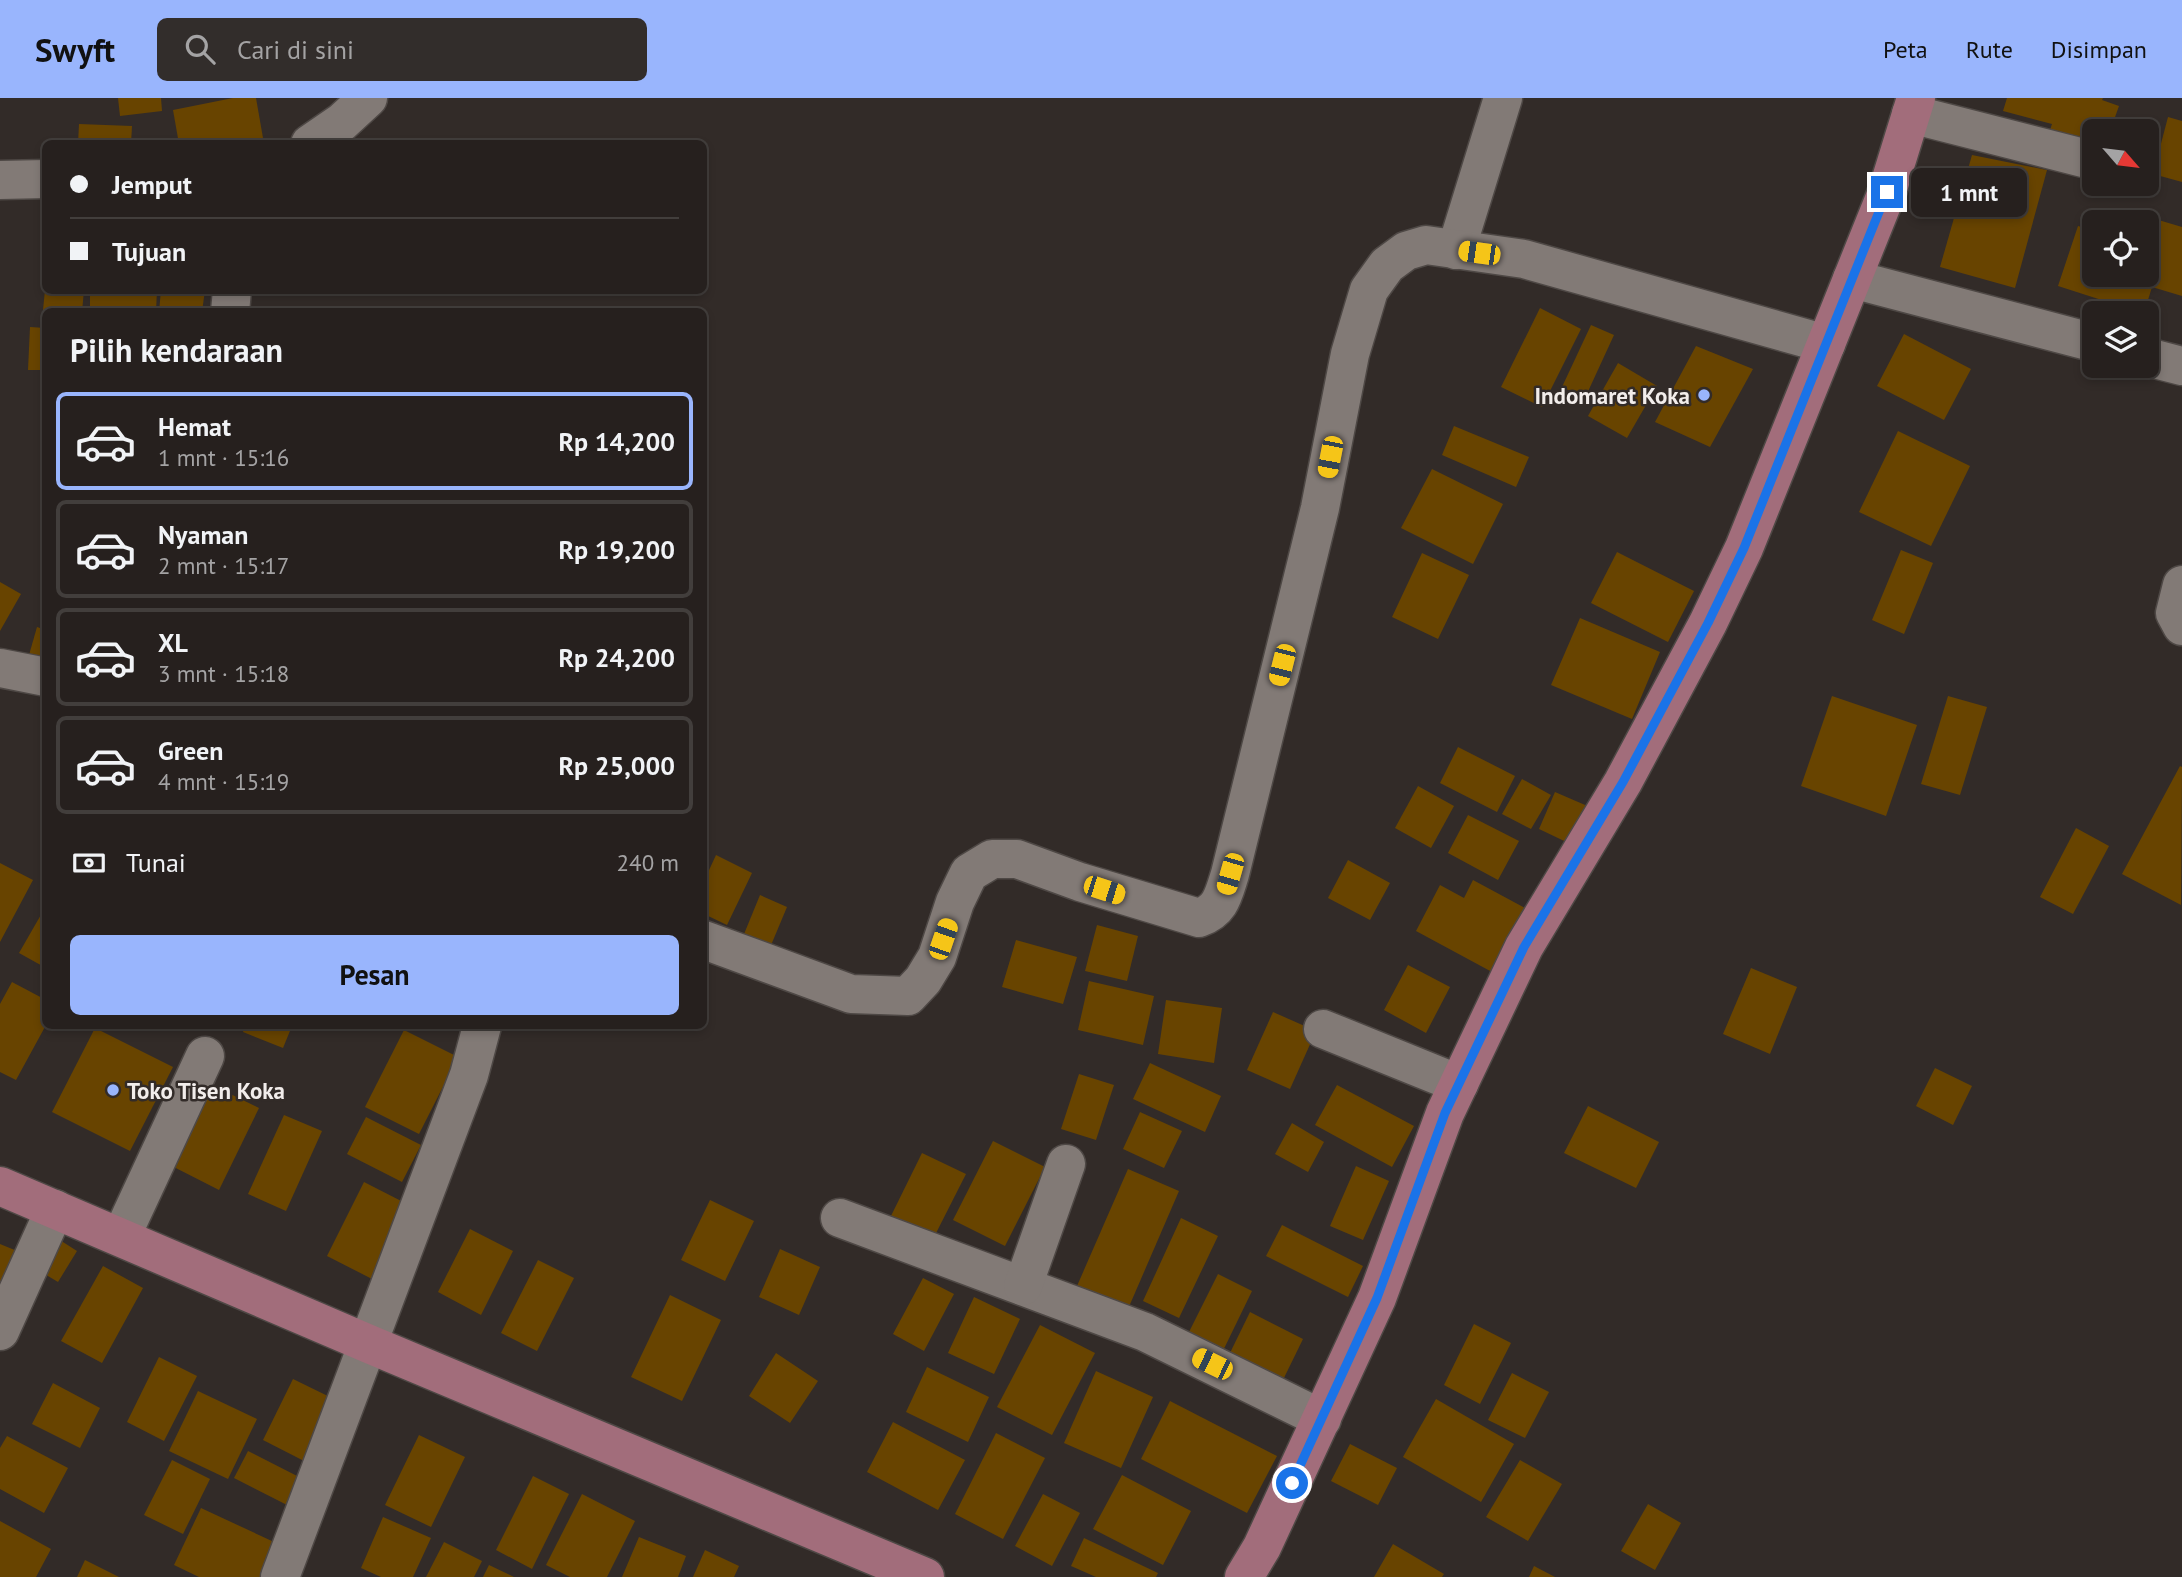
<!DOCTYPE html>
<html lang="id">
<head>
<meta charset="utf-8">
<style>
	:root { --surface:#26201e; --page:#322d2b; --text:#f1f3f6; --muted:#a4a3a4; --line:#423e3c; --accent:#99b5fd }
	body { margin:0; font-family:"PT Sans",sans-serif; background:var(--page); color:var(--text); height:100vh; display:flex; flex-direction:column; font-size:26px; white-space:nowrap }
	* { box-sizing:border-box; margin:0 }
	p { font-size:23px; color:var(--muted) }
	.icon { flex:none; width:38px; height:38px; fill:none; stroke:currentColor; stroke-width:2; stroke-linecap:round; stroke-linejoin:round }
	.map { position:relative; flex:1; overflow:hidden }
	.side { position:absolute; left:42px; top:210px; width:665px; height:721px; display:flex; flex-direction:column; background:var(--surface); border-radius:10px; box-shadow:0 4px 10px #0003,0 0 0 2px var(--line) }
	.side>* { flex:none }
	.top-card { position:absolute; left:42px; top:42px; width:665px; height:154px; border-radius:10px; box-shadow:0 4px 10px #0003,0 0 0 2px var(--line); display:grid; align-content:center; height:154px; padding:0 28px; background:var(--surface) }
	.needle { width:46px; rotate:118deg }
	.controls { position:absolute; left:2082px; top:21px; display:grid; gap:14px }
	.controls a { display:grid; place-items:center; width:77px; height:77px; border-radius:10px; background:var(--surface); box-shadow:0 4px 10px #0003,0 0 0 2px var(--line); font-size:35px }
	.end { position:absolute; width:32px; height:32px; margin:-16px; border:9px solid #1a73e8; background:#fff; box-shadow:0 0 0 4px #fff }
	.from { border-radius:50% }
	.bubble { position:absolute; height:49px; border-radius:10px; background:var(--surface); box-shadow:0 4px 10px #0003,0 0 0 2px var(--line); font-size:23px; font-weight:700; line-height:49px; text-align:center }
	.car { position:absolute; width:21px; height:42px; margin:-21px -10px; border-radius:9px; box-shadow:0 0 5px 2px #0007; background:linear-gradient(#f5c518 24%,#345 0 40%,#f5c518 0 76%,#345 0 86%,#f5c518 0) }
	.top-card b { display:flex; align-items:center; gap:24px; height:66px; font-size:26px }
	.top-card b+b { border-top:2px solid var(--line) }
	.top-card i { width:18px; height:18px; background:var(--text) }
	ul { padding:0; list-style:none }
	li { display:flex; align-items:center; gap:21px; height:98px; margin:0 14px 10px; padding:0 14px; border:4px solid var(--line); border-radius:10px }
	li div { flex:1 }
	li b { display:block; font-size:26px }
	li em { font-style:normal; font-weight:700 }
	li.on { border-color:var(--accent) }
	li>.icon { width:63px; height:63px; stroke-width:1.5 }
	h2 { padding:0 28px; font-size:32px; line-height:84px }
	.pay { display:flex; align-items:center; gap:18px; height:77px; padding:0 28px; font-size:26px }
	.pay p { margin-inline-start:auto }
	.action { display:flex; gap:14px; margin-top:auto; padding:14px 28px }
	.action a { flex:1; height:80px; border-radius:10px; background:var(--accent); color:#111; font-size:28px; font-weight:700; line-height:80px; text-align:center }
	header { display:flex; align-items:center; gap:42px; box-sizing:border-box; height:98px; padding:0 35px; background:var(--accent); color:#111 }
	header strong { font-size:33px }
	nav { display:flex; gap:38px; margin-inline-start:auto; font-size:24px }
	.search { width:490px; height:63px; background:var(--page); display:flex; align-items:center; gap:18px; box-sizing:border-box; padding:0 24px; border-radius:10px; color:var(--muted); font-size:26px }
	.map>svg:first-child { display:block }
</style>
</head>
<body>
<header>
<strong>Swyft</strong>
<div class="search"><svg class="icon" aria-label="search" viewBox="0 0 24 24"><circle cx="10" cy="10" r="6"/><path d="M15 15l6 6"/></svg>Cari di sini</div>
<nav><a>Peta</a><a>Rute</a><a>Disimpan</a></nav>
</header>
<div class="map">
<svg width="2182" height="1479" viewBox="0 0 2182 1479">
	<rect width="100%" height="100%" fill="#322b28"/>
	<g fill="#684400">
		<path d="M118,0H161L162,13L120,18Z"/>
		<path d="M233,0H256L263,40L238,46H179L173,12Z"/>
		<path d="M2007,0H2103L2102,2L2119,8L2110,33H2095V48L2050,32L2052,26L2003,13Z"/>
		<path d="M2168,19L2182,23V84L2153,76Z"/>
		<path d="M79,26L132,28L131,46H78Z"/>
		<path d="M1972,57L2047,72L2015,190L1940,169Z"/>
		<path d="M2135,115L2182,129V198L2152,189L2144,215H2142L2058,188L2078,128L2095,133V177H2147V124H2133Z"/>
		<path d="M45,192H84L82,214H46V223L42,222Z"/>
		<path d="M90,192H157L156,214H90Z"/>
		<path d="M161,192H205L202,214H159Z"/>
		<path d="M1540,210L1581,231L1542,309L1501,289Z"/>
		<path d="M1591,227L1614,237L1585,300L1562,289Z"/>
		<path d="M30,229L46,230V272H28Z"/>
		<path d="M1904,236L1971,271L1944,322L1877,288Z"/>
		<path d="M1696,248L1753,271L1710,349L1655,324Z"/>
		<path d="M1618,265L1657,288L1627,340L1588,318Z"/>
		<path d="M1454,328L1529,359L1516,389L1442,357Z"/>
		<path d="M1898,333L1970,368L1931,448L1859,414Z"/>
		<path d="M1432,371L1503,406L1473,466L1401,430Z"/>
		<path d="M1901,452L1933,465L1904,536L1872,522Z"/>
		<path d="M1617,454L1694,493L1668,544L1591,505Z"/>
		<path d="M1422,455L1469,477L1438,541L1392,519Z"/>
		<path d="M0,484L21,496L0,533Z"/>
		<path d="M1580,520L1660,554L1632,621L1551,587Z"/>
		<path d="M37,529L46,532V569L27,564Z"/>
		<path d="M1832,598L1917,627L1886,718L1801,688Z"/>
		<path d="M1948,598L1987,609L1960,697L1921,686Z"/>
		<path d="M1458,649L1515,678L1497,714L1440,685Z"/>
		<path d="M2180,668L2182,669L2181,807L2122,776Z"/>
		<path d="M1522,681L1551,697L1531,731L1502,716Z"/>
		<path d="M1418,688L1454,708L1431,750L1395,730Z"/>
		<path d="M1555,694L1599,713L1581,751L1539,731Z"/>
		<path d="M1468,717L1519,743L1498,782L1448,755Z"/>
		<path d="M2076,730L2109,748L2073,816L2040,799Z"/>
		<path d="M716,757L752,775L727,827L704,816V783Z"/>
		<path d="M1348,762L1390,785L1370,822L1328,800Z"/>
		<path d="M0,765L33,782L0,844Z"/>
		<path d="M1473,782L1525,810L1492,874L1416,833L1440,787L1464,800Z"/>
		<path d="M760,797L787,809L769,852L742,841Z"/>
		<path d="M46,808V870L19,855Z"/>
		<path d="M1097,827L1138,838L1127,883L1085,873Z"/>
		<path d="M1016,842L1077,859L1063,906L1002,889Z"/>
		<path d="M1408,867L1450,889L1426,935L1384,912Z"/>
		<path d="M1751,870L1797,889L1770,956L1723,936Z"/>
		<path d="M1089,883L1154,898L1143,947L1078,932Z"/>
		<path d="M12,884L46,902V927L16,982L0,974V906Z"/>
		<path d="M1166,902L1222,910L1214,965L1158,956Z"/>
		<path d="M1273,914L1316,933L1290,991L1247,972Z"/>
		<path d="M245,928H292L283,950L243,934Z"/>
		<path d="M95,930L173,969L130,1053L52,1014Z"/>
		<path d="M404,932L458,959L419,1036L365,1009Z"/>
		<path d="M1150,965L1221,998L1205,1034L1133,1001Z"/>
		<path d="M1935,970L1972,988L1953,1027L1916,1008Z"/>
		<path d="M1079,976L1114,987L1096,1042L1061,1031Z"/>
		<path d="M204,983L259,1010L219,1092L164,1064Z"/>
		<path d="M1337,987L1414,1028L1392,1069L1315,1027Z"/>
		<path d="M1588,1008L1659,1044L1636,1090L1564,1055Z"/>
		<path d="M1140,1014L1182,1033L1164,1070L1123,1051Z"/>
		<path d="M284,1017L322,1033L286,1113L248,1096Z"/>
		<path d="M366,1019L421,1047L402,1084L347,1056Z"/>
		<path d="M1292,1025L1324,1044L1308,1074L1275,1056Z"/>
		<path d="M993,1043L1045,1069L1005,1148L953,1122Z"/>
		<path d="M922,1055L966,1076L931,1145L888,1124Z"/>
		<path d="M1356,1068L1389,1083L1363,1142L1330,1128Z"/>
		<path d="M1128,1071L1179,1093L1128,1211L1077,1188Z"/>
		<path d="M364,1084L411,1108L374,1182L327,1158Z"/>
		<path d="M710,1102L754,1123L725,1183L681,1162Z"/>
		<path d="M1181,1120L1218,1138L1179,1220L1143,1203Z"/>
		<path d="M1282,1127L1363,1168L1348,1199L1266,1158Z"/>
		<path d="M470,1131L513,1153L481,1217L438,1194Z"/>
		<path d="M52,1137L77,1153L58,1184L33,1169Z"/>
		<path d="M0,1146L22,1155L0,1207Z"/>
		<path d="M780,1151L820,1169L799,1217L759,1199Z"/>
		<path d="M538,1162L574,1180L537,1253L501,1235Z"/>
		<path d="M103,1168L143,1190L102,1265L61,1243Z"/>
		<path d="M1218,1176L1252,1193L1219,1261L1184,1244Z"/>
		<path d="M923,1180L954,1196L924,1253L893,1236Z"/>
		<path d="M670,1197L721,1222L682,1303L631,1279Z"/>
		<path d="M974,1199L1020,1221L994,1276L948,1255Z"/>
		<path d="M1250,1214L1303,1241L1281,1286L1228,1259Z"/>
		<path d="M1474,1226L1511,1245L1480,1306L1444,1287Z"/>
		<path d="M1040,1227L1095,1255L1052,1337L997,1309Z"/>
		<path d="M776,1255L818,1283L790,1325L749,1298Z"/>
		<path d="M159,1259L197,1278L164,1343L127,1324Z"/>
		<path d="M927,1269L989,1299L968,1344L906,1314Z"/>
		<path d="M1096,1273L1153,1299L1121,1370L1064,1345Z"/>
		<path d="M1512,1275L1549,1294L1525,1340L1488,1322Z"/>
		<path d="M293,1281L336,1302L304,1363L263,1342Z"/>
		<path d="M53,1285L100,1310L80,1350L32,1326Z"/>
		<path d="M198,1293L257,1321L228,1381L169,1353Z"/>
		<path d="M1436,1301L1514,1346L1481,1404L1403,1359Z"/>
		<path d="M1170,1303L1277,1358L1247,1415L1141,1361Z"/>
		<path d="M893,1324L965,1362L938,1412L867,1374Z"/>
		<path d="M996,1335L1045,1360L1003,1441L955,1416Z"/>
		<path d="M419,1337L465,1359L431,1429L385,1407Z"/>
		<path d="M7,1338L68,1370L44,1415L0,1391V1350Z"/>
		<path d="M1350,1346L1397,1370L1378,1407L1331,1383Z"/>
		<path d="M248,1353L303,1381L289,1408L234,1380Z"/>
		<path d="M172,1362L210,1381L183,1436L144,1417Z"/>
		<path d="M1520,1362L1562,1386L1528,1443L1486,1419Z"/>
		<path d="M1122,1377L1191,1413L1163,1467L1093,1431Z"/>
		<path d="M533,1378L569,1396L532,1471L496,1452Z"/>
		<path d="M582,1396L635,1423L607,1479H570L546,1467Z"/>
		<path d="M1043,1396L1080,1415L1052,1468L1015,1448Z"/>
		<path d="M1648,1406L1681,1425L1655,1472L1621,1453Z"/>
		<path d="M201,1410L287,1450L274,1479H199L174,1467Z"/>
		<path d="M383,1419L431,1440L413,1479H381L361,1470Z"/>
		<path d="M0,1423L51,1451L36,1479H0Z"/>
		<path d="M639,1439L686,1458L678,1479H622Z"/>
		<path d="M1084,1440L1158,1475L1156,1479H1096L1071,1468Z"/>
		<path d="M444,1444L482,1463L474,1479H426Z"/>
		<path d="M1393,1446L1444,1476L1442,1479H1374Z"/>
		<path d="M705,1452L739,1468L734,1479H693Z"/>
		<path d="M85,1462L119,1479H77Z"/>
		<path d="M489,1467L514,1479H483Z"/>
		<path d="M1534,1468L1555,1479H1529Z"/>
	</g>
	<g fill="none" stroke-linecap="round" stroke-linejoin="round">
		<defs>
			<g id="minor">
				<path d="M1911,16L2095,63"/>
				<path d="M310,46L342,24L368,0"/>
				<path d="M0,82L46,81"/>
				<path d="M1456,152L1503,0"/>
				<path d="M1852,181L2095,245"/>
				<path d="M230,214L232,192"/>
				<path d="M2147,259L2182,268"/>
				<path d="M2182,487L2175,515L2182,528"/>
				<path d="M0,570L46,579"/>
				<path d="M704,842L851,896L908,898L923,882L937,859L955,804L969,775L992,761H1017L1080,784L1199,820C1221,812 1223,798 1230,776L1320,410L1350,256L1369,192L1387,167L1406,153L1426,147L1524,161L1826,246"/>
				<path d="M1323,931L1459,986"/>
				<path d="M840,1120L1145,1234L1322,1321"/>
				<path d="M121,1139L205,958"/>
				<path d="M1023,1188L1066,1066"/>
				<path d="M0,1233L55,1111"/>
				<path d="M280,1479L469,977L482,928"/>
			</g>
			<g id="major">
				<path d="M0,1088L369,1246L925,1479"/>
				<path d="M1244,1479L1262,1449L1377,1200L1445,1015L1524,849L1623,684L1708,525L1744,450L1887,94L1916,0"/>
			</g>
		</defs>
		<use href="#minor" stroke="#4e4845" stroke-width="41"/>
		<use href="#major" stroke="#4e4845" stroke-width="41"/>
		<use href="#minor" stroke="#827a76" stroke-width="38"/>
		<use href="#major" stroke="#a26d7b" stroke-width="38"/>
	</g>
	<g fill="none" stroke-linecap="round" stroke-linejoin="round">
		<path stroke="#1a73e8" stroke-width="9" d="M1292,1385L1377,1200L1445,1015L1524,849L1623,684L1708,525L1744,450L1887,94"/>
	</g>
	<g fill="#99b5fd" stroke="#322b28" stroke-width="2.5">
		<circle cx="1704" cy="297" r="7"/>
		<circle cx="113" cy="992" r="7"/>
	</g>
	<g text-anchor="middle" dominant-baseline="central" stroke-width="5" stroke-linejoin="round" paint-order="stroke">
		<g font-size="23" font-weight="bold" fill="#f2edeb" stroke="#322b28" text-anchor="end">
			<text x="1690" y="297">Indomaret Koka</text>
			<text x="127" y="992" text-anchor="start">Toko Tisen Koka</text>
		</g>
	</g>
</svg>
<div class="controls">
<a><svg class="needle" viewBox="-14 -14 28 28"><path d="M0-13l5 13h-10z" fill="#e53935"/><path d="M0 13l5-13h-10z" fill="#a4a3a4"/></svg></a>
<a><svg class="icon" aria-label="locate" viewBox="0 0 24 24"><circle cx="12" cy="12" r="6"/><path d="M12 2v4M12 18v4M2 12h4M18 12h4"/></svg></a>
<a><svg class="icon" aria-label="layers" viewBox="0 0 24 24"><path d="M12 4l9 5-9 5-9-5zM3 14l9 5 9-5"/></svg></a>
</div>
<i class="end from" style="left:1292px;top:1385px"></i>
<i class="end" style="left:1887px;top:94px"></i>
<div class="bubble" style="left:1911px;top:70px;width:116px">1 mnt</div>
<i class="car" style="left:1479px;top:155px;rotate:278deg"></i>
<i class="car" style="left:1330px;top:359px;rotate:191deg"></i>
<i class="car" style="left:1282px;top:567px;rotate:194deg"></i>
<i class="car" style="left:1230px;top:776px;rotate:196deg"></i>
<i class="car" style="left:1104px;top:792px;rotate:108deg"></i>
<i class="car" style="left:943px;top:841px;rotate:19deg"></i>
<i class="car" style="left:1212px;top:1266px;rotate:296deg"></i>
<div class="top-card">
<b><i class="from"></i>Jemput</b>
<b><i></i>Tujuan</b>
</div>
<section class="side">
<h2>Pilih kendaraan</h2>
<ul>
<li class="on"><svg class="icon" aria-label="car" viewBox="0 0 24 24"><path d="M5 17H2v-5l4-1 3-4h7l3 4 3 1v5h-3M9 17h6M6 11h13"/><circle cx="7" cy="17" r="2"/><circle cx="17" cy="17" r="2"/></svg><div><b>Hemat</b><p>1 mnt · 15:16</p></div><em>Rp 14,200</em></li>
<li><svg class="icon" aria-label="car" viewBox="0 0 24 24"><path d="M5 17H2v-5l4-1 3-4h7l3 4 3 1v5h-3M9 17h6M6 11h13"/><circle cx="7" cy="17" r="2"/><circle cx="17" cy="17" r="2"/></svg><div><b>Nyaman</b><p>2 mnt · 15:17</p></div><em>Rp 19,200</em></li>
<li><svg class="icon" aria-label="car" viewBox="0 0 24 24"><path d="M5 17H2v-5l4-1 3-4h7l3 4 3 1v5h-3M9 17h6M6 11h13"/><circle cx="7" cy="17" r="2"/><circle cx="17" cy="17" r="2"/></svg><div><b>XL</b><p>3 mnt · 15:18</p></div><em>Rp 24,200</em></li>
<li><svg class="icon" aria-label="car" viewBox="0 0 24 24"><path d="M5 17H2v-5l4-1 3-4h7l3 4 3 1v5h-3M9 17h6M6 11h13"/><circle cx="7" cy="17" r="2"/><circle cx="17" cy="17" r="2"/></svg><div><b>Green</b><p>4 mnt · 15:19</p></div><em>Rp 25,000</em></li>
</ul>
<div class="pay"><svg class="icon" aria-label="cash" viewBox="0 0 24 24"><path d="M3 7h18v10H3z"/><circle cx="12" cy="12" r="2"/></svg>Tunai<p>240 m</p></div>
<div class="action"><a>Pesan</a></div>
</section>
</div>
</body>
</html>
